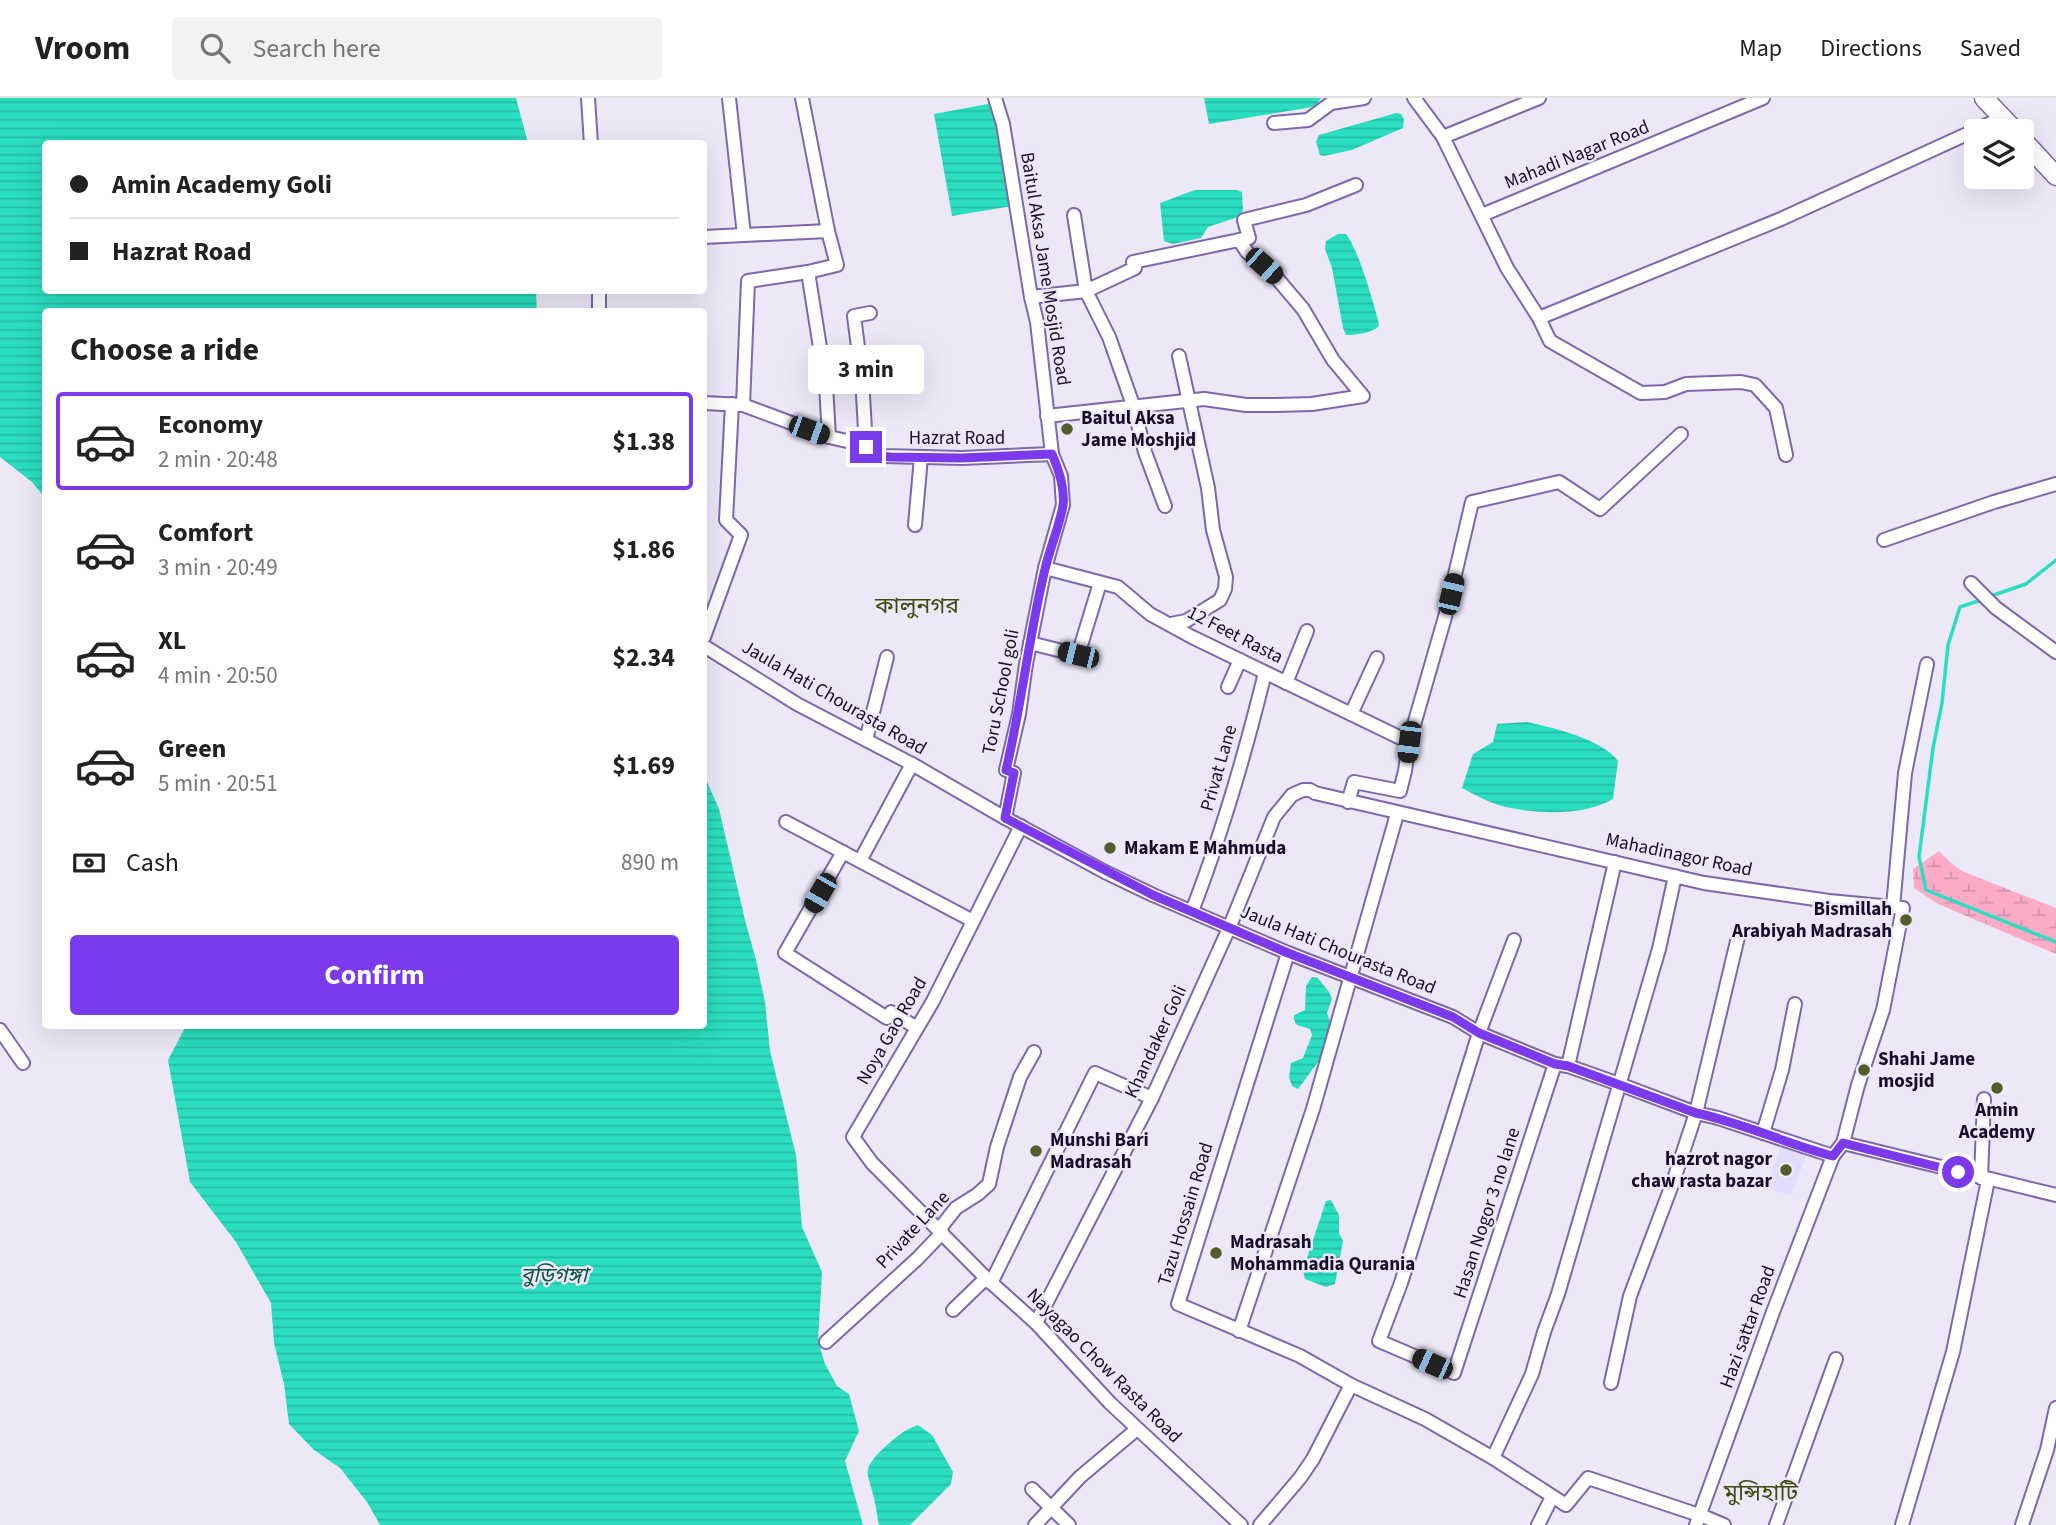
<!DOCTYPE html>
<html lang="en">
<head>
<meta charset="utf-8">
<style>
	:root { --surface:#fff; --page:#f2f2f2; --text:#222; --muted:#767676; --line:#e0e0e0; --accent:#7c3aed }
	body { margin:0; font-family:"Source Sans 3","Noto Sans Bengali",sans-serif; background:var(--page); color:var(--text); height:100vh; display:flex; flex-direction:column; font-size:26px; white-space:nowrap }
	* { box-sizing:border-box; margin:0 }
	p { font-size:23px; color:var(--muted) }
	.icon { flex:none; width:38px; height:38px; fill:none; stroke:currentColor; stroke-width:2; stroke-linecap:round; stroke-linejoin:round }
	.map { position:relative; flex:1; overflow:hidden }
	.details { position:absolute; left:42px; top:210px; width:665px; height:721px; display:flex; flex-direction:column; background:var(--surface); border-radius:7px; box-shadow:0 7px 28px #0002 }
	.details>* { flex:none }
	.top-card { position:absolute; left:42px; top:42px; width:665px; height:154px; border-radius:7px; box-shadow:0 7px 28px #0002; display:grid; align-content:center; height:154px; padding:0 28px; background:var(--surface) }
	.fabs { position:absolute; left:1964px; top:21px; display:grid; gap:14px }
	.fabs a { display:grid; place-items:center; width:70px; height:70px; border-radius:7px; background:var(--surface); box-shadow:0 7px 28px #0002; font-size:35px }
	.end { position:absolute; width:32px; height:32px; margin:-16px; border:9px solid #7c3aed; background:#fff; box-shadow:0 0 0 4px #fff }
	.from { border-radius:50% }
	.bubble { position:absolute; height:49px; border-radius:7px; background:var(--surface); box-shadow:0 7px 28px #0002; font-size:23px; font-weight:700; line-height:49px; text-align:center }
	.car { position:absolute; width:21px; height:42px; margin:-21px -10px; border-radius:9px; box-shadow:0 0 5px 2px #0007; background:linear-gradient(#222 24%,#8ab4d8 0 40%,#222 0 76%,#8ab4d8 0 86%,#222 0) }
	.top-card b { display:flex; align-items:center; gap:24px; height:66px; font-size:26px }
	.top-card b+b { border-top:2px solid var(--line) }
	.top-card i { width:18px; height:18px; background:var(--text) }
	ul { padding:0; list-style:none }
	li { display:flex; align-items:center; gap:21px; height:98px; margin:0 14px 10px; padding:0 14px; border:4px solid transparent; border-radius:7px }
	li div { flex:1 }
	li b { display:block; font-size:26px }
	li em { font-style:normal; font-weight:700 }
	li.current { border-color:var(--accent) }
	li>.icon { width:63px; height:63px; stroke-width:1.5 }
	h2 { padding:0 28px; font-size:32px; line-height:84px }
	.pay { display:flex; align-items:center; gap:18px; height:77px; padding:0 28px; font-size:26px }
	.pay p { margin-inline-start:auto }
	.cta { display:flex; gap:14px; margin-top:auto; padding:14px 28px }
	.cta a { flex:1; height:80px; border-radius:7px; background:var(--accent); color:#fff; font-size:28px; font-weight:700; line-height:80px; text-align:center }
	header { display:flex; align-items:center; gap:42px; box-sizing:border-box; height:98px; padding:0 35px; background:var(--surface); border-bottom:2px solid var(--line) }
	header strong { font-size:33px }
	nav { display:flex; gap:38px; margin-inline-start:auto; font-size:24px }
	.search { width:490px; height:63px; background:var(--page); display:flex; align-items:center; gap:18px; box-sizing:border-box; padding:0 24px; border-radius:7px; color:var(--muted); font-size:26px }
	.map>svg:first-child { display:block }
</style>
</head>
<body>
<header>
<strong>Vroom</strong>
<div class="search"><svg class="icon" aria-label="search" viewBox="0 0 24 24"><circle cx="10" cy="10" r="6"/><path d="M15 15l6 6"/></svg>Search here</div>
<nav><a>Map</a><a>Directions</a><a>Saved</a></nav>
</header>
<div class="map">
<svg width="2056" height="1427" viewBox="0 0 2056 1427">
	<defs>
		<pattern id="wetland-marsh" width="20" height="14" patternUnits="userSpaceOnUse" patternTransform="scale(1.75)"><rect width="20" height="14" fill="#fcabc7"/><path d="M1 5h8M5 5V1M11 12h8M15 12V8" fill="none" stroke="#d792ab"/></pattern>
		<pattern id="water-rules" width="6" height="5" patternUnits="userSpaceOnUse" patternTransform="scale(1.75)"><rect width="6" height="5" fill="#2bdebf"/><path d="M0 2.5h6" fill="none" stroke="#26bda4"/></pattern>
	</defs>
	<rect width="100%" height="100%" fill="#ece8f8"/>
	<path fill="#e4dcfe" d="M1782,1047L1807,1056L1791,1098L1766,1089Z"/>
	<path fill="url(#wetland-marsh)" d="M1939,753L1951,765L1964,774L2056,810V856L1938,806L1914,790L1913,771Z"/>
	<g fill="url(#water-rules)">
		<path d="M0,0H516L528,45L46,46V192H536L537,213L46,214L45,400L32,384L0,359Z"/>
		<path d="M1204,0H1321L1315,8L1307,10L1209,26Z"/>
		<path d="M993,5L1012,108L952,118L934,16Z"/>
		<path d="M1396,15L1401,16L1404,21L1403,30L1352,52L1324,58L1320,57L1316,44L1319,37Z"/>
		<path d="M1195,92H1237L1242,94L1243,112L1238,119L1208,129L1201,140L1173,146L1164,143L1160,105Z"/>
		<path d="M1338,136H1346C1359,153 1372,200 1378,222L1379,228C1372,235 1356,237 1346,237L1343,230L1332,170L1325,151L1326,143Z"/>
		<path d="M1527,624C1554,630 1602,641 1618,663L1613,701C1583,719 1531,716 1498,707C1486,703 1474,696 1462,690L1473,656L1493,644L1497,626Z"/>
		<path d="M704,677L719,711L745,822L756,862L765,904L770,953L796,1057L802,1129L822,1174L818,1243L825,1266L837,1288L849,1296L859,1333L845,1363L863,1427H380L367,1404L340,1370L314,1352L289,1326L284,1286L274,1245L271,1205L236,1144L190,1084L168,962L186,928H704Z"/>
		<path d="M1312,879L1318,880L1329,894L1332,901L1327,915L1332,929L1324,956L1298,991L1292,988L1289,979L1291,965L1303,960L1312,937L1310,931L1297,927L1294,922V917L1305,912L1306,888Z"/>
		<path d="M1331,1102L1339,1117V1135L1343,1143L1335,1186L1326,1189L1305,1181L1303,1172L1326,1103Z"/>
		<path d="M918,1327L932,1337L953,1374L951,1386L910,1427H879C877,1420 877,1413 875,1405C869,1373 858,1374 886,1348C896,1339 905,1331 918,1327Z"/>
	</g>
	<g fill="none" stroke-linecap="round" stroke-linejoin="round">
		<g stroke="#2bdebf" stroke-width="3.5">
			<path d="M1988,499L2026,486L2056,462"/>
			<path d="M1981,502L1960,509L1948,547L1942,605L1933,650L1919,759L1926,792L2056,844"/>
		</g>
		<defs>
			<g id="minor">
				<path d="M588,0L591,46"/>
				<path d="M729,0L744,137"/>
				<path d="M995,0L1003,26L1031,199L1037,224L1052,356L1061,378L1063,407L1045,470L1026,566L1019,616L1006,672L1014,675L1005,720"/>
				<path d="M1414,0L1443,39L1507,170L1539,220L1550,243L1641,295L1665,294L1686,286L1741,284L1755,287L1776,310L1786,357"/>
				<path d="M1274,25L1308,22L1331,5L1364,0"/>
				<path d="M1443,39L1539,0"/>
				<path d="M1074,117L1086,193L1109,239L1133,307L1145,354L1165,408"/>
				<path d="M1482,117L1763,0"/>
				<path d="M704,139L828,133"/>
				<path d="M1239,142L1249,140L1244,122L1306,107L1356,87"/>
				<path d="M808,174L826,287L829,339"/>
				<path d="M599,192V214"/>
				<path d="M1031,199L1086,193L1135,170L1133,164L1239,142L1247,154L1275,178L1303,211L1333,262L1363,298L1312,306L1275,307H1246L1204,301L1047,318"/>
				<path d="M1539,220L1781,121L2002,20"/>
				<path d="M704,305L743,307L829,339L856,345L884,358L962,360L1052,356"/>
				<path d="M743,307L748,183L808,174L837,167L828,133L802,0"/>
				<path d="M866,349L862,280L854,218L870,215"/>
				<path d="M915,427L921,359"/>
				<path d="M1884,442L1994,404L2056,386"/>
				<path d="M1045,470L1118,489L1150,516L1192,539L1409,644"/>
				<path d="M1971,485L1996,510L2056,554"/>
				<path d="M1171,526L1186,523L1220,502L1225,491L1226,479L1213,432L1208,390L1179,258"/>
				<path d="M704,539L741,437L726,422L732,306"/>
				<path d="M1030,545L1078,557L1100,485"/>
				<path d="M704,548L797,606L912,666L1005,720L1105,774L1153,797L1288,855L1453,919L1479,935L1555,966L1568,968L1619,986L1696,1015L1718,1020L1833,1058"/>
				<path d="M1286,585L1307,533"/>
				<path d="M1228,589L1240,562"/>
				<path d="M1351,616L1377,560"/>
				<path d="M866,642L887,559"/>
				<path d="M1348,704L1354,684L1400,693L1405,673L1409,644L1445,519L1472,404L1559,384L1600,411L1681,336"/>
				<path d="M786,724L973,823"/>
				<path d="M1021,728L933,903L853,1039L872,1065L986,1180L1036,1225L1110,1305L1241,1427"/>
				<path d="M843,754L785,855L887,920L891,914L917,930"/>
				<path d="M860,763L912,666"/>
				<path d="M1893,809L1905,675L1927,566"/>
				<path d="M1192,813C1222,736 1245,656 1265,575"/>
				<path d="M1514,842L1479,935L1401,1185L1379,1243L1454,1275L1555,966"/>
				<path d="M0,932L23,965"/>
				<path d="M1568,968L1615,764"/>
				<path d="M1763,1035L1782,972L1795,906"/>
				<path d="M1843,1045L2056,1097"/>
				<path d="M1981,1080L1984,1001"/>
				<path d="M991,1185L1095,975L1152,1000"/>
				<path d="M953,1212L986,1180"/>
				<path d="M1036,1225L1152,1000L1230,828L1274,719L1292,697L1303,692H1310L1315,695L1704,785L1829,803L1903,810L1883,912L1858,987L1843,1045L1833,1058L1773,1214L1696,1427"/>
				<path d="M1239,1233L1313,1011L1397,716"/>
				<path d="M826,1244L917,1161L942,1135L941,1129L956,1110L978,1096L989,1086L997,1049L1020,979L1034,954"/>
				<path d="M1611,1285L1630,1198L1673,1084L1696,1015L1738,839"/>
				<path d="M1351,1287L1425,1321L1493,1360L1566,1407L1588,1380L1699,1417"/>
				<path d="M1493,1360L1532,1276L1544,1234L1558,1196L1659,851L1675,778"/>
				<path d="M1032,1391L1069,1427"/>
				<path d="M1700,1417L1724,1427"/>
				<path d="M1035,1427L1080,1379L1137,1331"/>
				<path d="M1260,1427L1300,1380L1313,1361L1351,1287L1300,1258L1178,1206L1288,855"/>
				<path d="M1538,1427L1552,1399"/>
				<path d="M1776,1427L1836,1261"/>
				<path d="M1902,1427L1953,1254L1988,1082"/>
				<path d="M2022,1427L2047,1352L2056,1310"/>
			</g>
			<g id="highway">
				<path d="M1984,0L2015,33"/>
				<path d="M2021,40L2056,78"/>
			</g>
		</defs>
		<use href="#minor" stroke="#7d67ad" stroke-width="16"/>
		<use href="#highway" stroke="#7d67ad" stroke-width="21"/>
		<use href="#minor" stroke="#fff" stroke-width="12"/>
		<use href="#highway" stroke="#fff" stroke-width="18"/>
	</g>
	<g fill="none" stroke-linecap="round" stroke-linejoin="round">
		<path stroke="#7c3aed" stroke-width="9" d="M866,349L881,358L890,359L962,360L1052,356C1059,373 1065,390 1063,408C1059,429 1050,450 1045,471C1029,537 1022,605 1006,672L1014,675L1005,720L1153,797L1288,855L1453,919L1479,935L1555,966L1568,968L1696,1015C1743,1025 1787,1046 1833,1058L1843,1045L1958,1074"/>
	</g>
	<g fill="#545c2b" stroke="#ece8f8" stroke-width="2.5">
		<circle cx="1067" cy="331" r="7"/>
		<circle cx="1110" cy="750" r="7"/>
		<circle cx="1906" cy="822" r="7"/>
		<circle cx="1864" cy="972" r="7"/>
		<circle cx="1997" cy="990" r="7"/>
		<circle cx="1036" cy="1053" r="7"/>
		<circle cx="1786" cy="1072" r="7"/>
		<circle cx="1216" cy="1155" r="7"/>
	</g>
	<g text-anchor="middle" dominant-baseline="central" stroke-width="5" stroke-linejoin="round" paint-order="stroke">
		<g font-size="19" fill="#180e29" stroke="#ece8f8">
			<text transform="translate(1577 57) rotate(-22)">Mahadi Nagar Road</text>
			<text transform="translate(1045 171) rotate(81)">Baitul Aksa Jame Mosjid Road</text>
			<text x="957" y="340">Hazrat Road</text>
			<text transform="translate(1235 537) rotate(27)">12 Feet Rasta</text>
			<text transform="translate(1001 594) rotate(-79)">Toru School goli</text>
			<text transform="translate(834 600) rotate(30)">Jaula Hati Chourasta Road</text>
			<text transform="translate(1219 670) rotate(-74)">Privat Lane</text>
			<text transform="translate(1679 757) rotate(12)">Mahadinagor Road</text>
			<text transform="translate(1338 852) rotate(22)">Jaula Hati Chourasta Road</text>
			<text transform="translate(892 933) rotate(-60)">Noya Gao Road</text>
			<text transform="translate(1156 944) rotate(-65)">Khandaker Goli</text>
			<text transform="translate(1487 1115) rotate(-72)">Hasan Nogor 3 no lane</text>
			<text transform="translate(1186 1116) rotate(-73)">Tazu Hossain Road</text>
			<text transform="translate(913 1132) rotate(-47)">Private Lane</text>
			<text transform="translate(1748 1229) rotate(-70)">Hazi sattar Road</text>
			<text transform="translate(1104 1268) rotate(45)">Nayagao Chow Rasta Road</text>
		</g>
		<g font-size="19" font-weight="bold" fill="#180e29" stroke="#ece8f8" text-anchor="start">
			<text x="1081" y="320">Baitul Aksa<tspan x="1081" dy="22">Jame Moshjid</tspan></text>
			<text x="1124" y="750">Makam E Mahmuda</text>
			<text x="1892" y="811" text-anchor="end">Bismillah<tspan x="1892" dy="22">Arabiyah Madrasah</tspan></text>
			<text x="1878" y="961">Shahi Jame<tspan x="1878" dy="22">mosjid</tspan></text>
			<text x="1997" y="1012" text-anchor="middle">Amin<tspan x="1997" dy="22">Academy</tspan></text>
			<text x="1050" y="1042">Munshi Bari<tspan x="1050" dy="22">Madrasah</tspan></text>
			<text x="1772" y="1061" text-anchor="end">hazrot nagor<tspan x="1772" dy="22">chaw rasta bazar</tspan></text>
			<text x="1230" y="1144">Madrasah<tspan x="1230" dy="22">Mohammadia Qurania</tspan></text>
		</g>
		<g font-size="21" font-style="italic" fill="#0c5347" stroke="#ece8f8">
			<text x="554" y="1177">বুড়িগঙ্গা</text>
		</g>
		<g font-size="23" fill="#41490e" stroke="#ece8f8">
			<text x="917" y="507">কালুনগর</text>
			<text x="1761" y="1394">মুন্সিহাটি</text>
		</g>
	</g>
</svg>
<div class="fabs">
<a><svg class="icon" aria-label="layers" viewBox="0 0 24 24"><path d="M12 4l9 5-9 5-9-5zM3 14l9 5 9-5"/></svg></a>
</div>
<i class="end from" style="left:1958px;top:1074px"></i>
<i class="end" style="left:866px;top:349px"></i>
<div class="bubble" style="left:808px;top:247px;width:116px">3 min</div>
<i class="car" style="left:1264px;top:168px;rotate:132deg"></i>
<i class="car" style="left:809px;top:332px;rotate:110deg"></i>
<i class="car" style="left:1451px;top:496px;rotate:13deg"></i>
<i class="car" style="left:1078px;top:557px;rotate:284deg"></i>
<i class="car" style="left:1409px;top:644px;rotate:187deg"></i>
<i class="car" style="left:820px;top:795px;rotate:210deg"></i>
<i class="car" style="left:1432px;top:1266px;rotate:294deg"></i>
<div class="top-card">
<b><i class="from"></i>Amin Academy Goli</b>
<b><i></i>Hazrat Road</b>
</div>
<section class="details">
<h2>Choose a ride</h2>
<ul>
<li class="current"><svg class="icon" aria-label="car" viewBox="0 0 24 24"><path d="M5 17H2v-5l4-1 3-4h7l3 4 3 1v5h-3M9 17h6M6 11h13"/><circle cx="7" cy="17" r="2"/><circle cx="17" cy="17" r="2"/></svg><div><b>Economy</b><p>2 min · 20:48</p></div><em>$1.38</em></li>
<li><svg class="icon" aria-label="car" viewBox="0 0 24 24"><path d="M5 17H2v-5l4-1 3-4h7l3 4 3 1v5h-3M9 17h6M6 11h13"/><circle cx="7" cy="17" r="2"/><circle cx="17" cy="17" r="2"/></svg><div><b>Comfort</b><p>3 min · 20:49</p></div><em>$1.86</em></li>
<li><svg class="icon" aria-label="car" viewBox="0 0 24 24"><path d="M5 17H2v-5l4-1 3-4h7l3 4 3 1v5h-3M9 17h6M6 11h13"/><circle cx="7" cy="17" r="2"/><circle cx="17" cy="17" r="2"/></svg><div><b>XL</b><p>4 min · 20:50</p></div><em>$2.34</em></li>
<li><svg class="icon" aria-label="car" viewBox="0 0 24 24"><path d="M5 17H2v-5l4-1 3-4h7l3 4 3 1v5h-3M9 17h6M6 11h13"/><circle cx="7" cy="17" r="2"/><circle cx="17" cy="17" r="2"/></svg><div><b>Green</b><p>5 min · 20:51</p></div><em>$1.69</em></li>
</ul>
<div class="pay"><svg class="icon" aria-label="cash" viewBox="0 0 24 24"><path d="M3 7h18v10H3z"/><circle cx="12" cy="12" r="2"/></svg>Cash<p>890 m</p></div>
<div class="cta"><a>Confirm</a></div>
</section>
</div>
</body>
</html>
